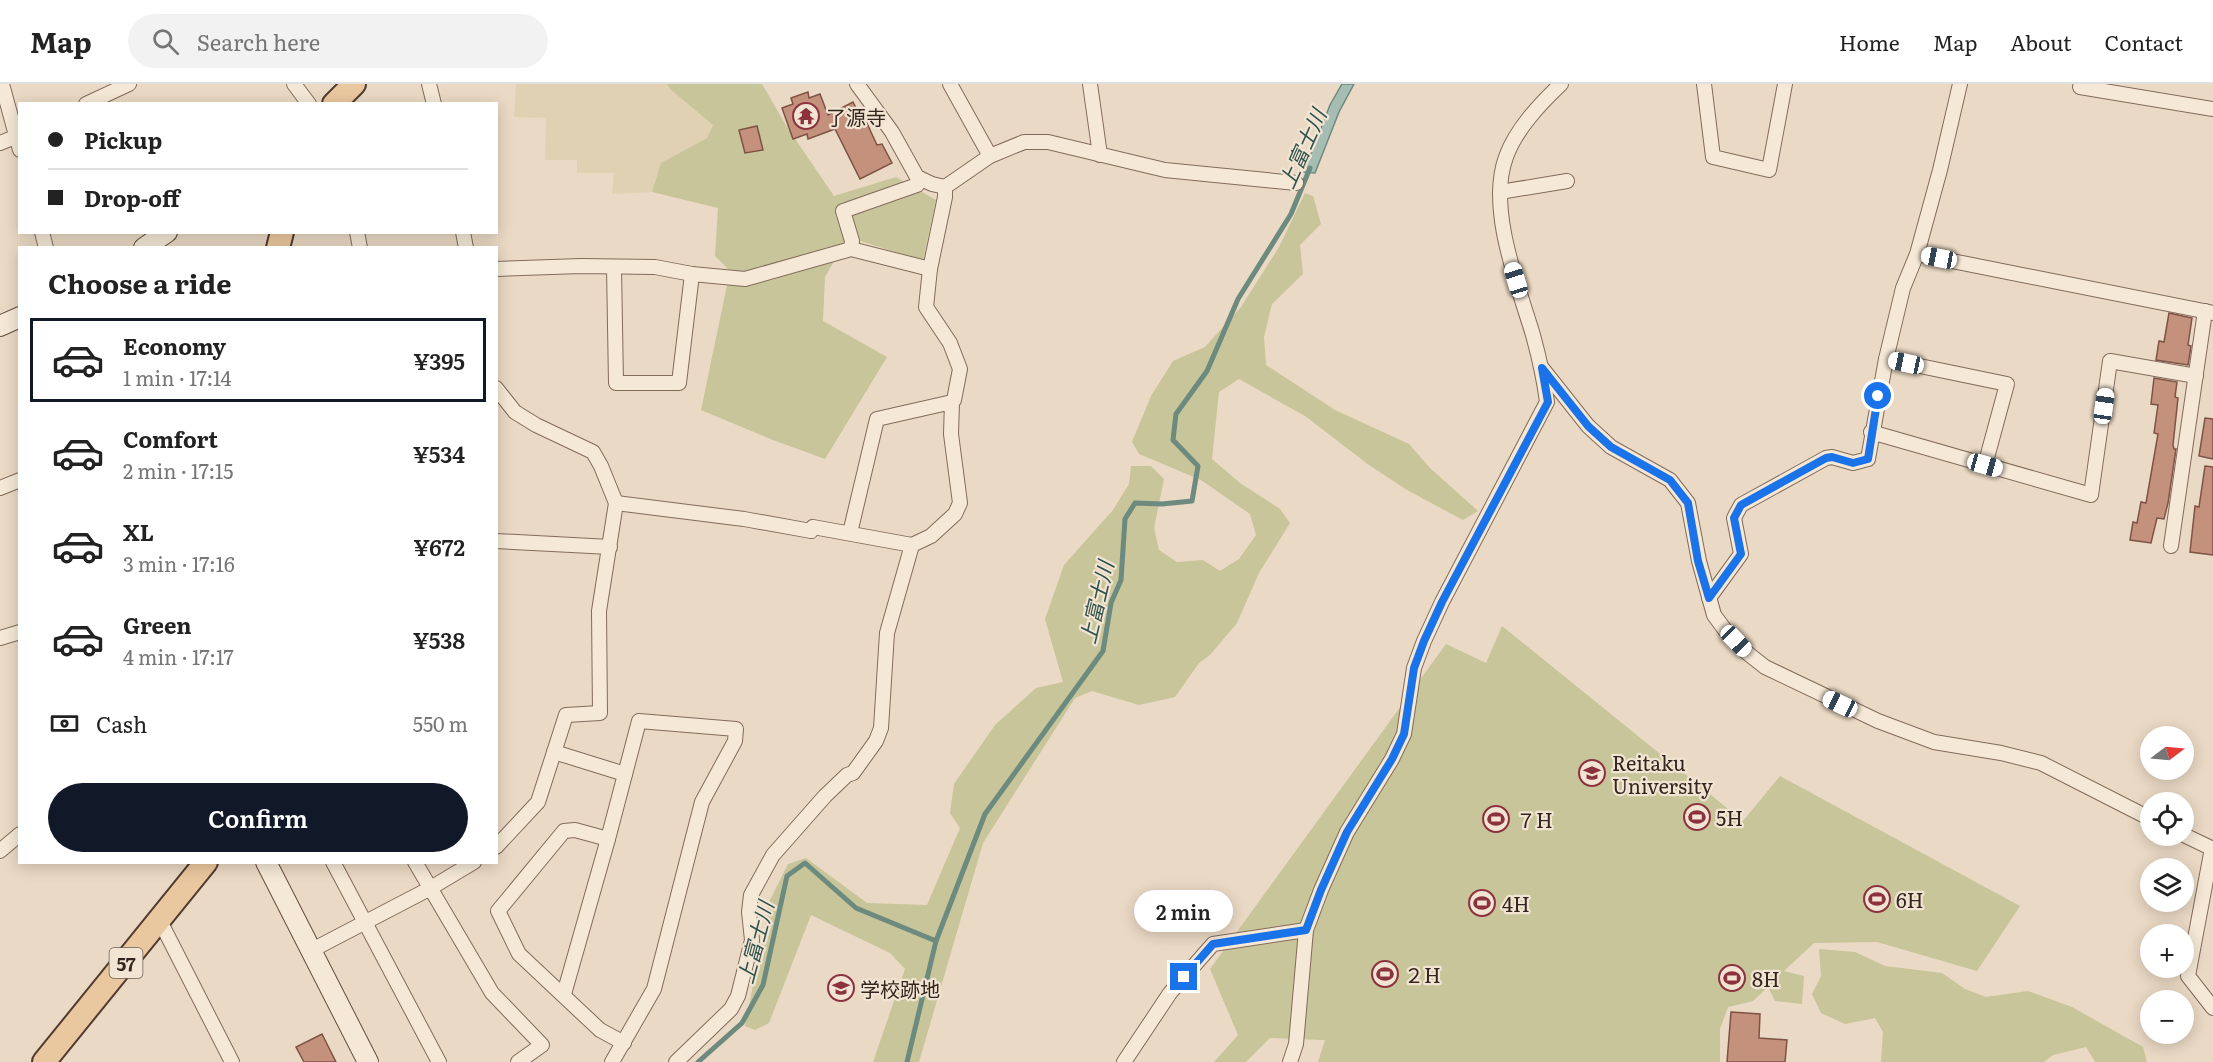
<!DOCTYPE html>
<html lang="en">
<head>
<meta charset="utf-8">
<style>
	:root { --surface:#fff; --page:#f2f2f2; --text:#222; --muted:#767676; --line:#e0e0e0; --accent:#111827 }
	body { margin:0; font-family:Literata,"Noto Sans JP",serif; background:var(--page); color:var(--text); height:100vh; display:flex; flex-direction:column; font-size:22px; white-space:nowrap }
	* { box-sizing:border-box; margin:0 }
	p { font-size:20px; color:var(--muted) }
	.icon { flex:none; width:33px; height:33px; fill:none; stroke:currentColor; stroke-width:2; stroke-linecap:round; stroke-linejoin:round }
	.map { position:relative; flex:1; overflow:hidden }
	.drawer { position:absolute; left:18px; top:162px; width:480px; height:618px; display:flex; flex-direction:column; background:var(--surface); border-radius:0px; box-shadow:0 3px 15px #0003 }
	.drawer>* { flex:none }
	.top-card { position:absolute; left:18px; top:18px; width:480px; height:132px; border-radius:0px; box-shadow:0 3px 15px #0003; display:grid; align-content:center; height:132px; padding:0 30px; background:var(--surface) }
	.needle { width:39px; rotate:74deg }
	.fabs { position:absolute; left:2140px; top:642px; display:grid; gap:12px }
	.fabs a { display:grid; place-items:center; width:54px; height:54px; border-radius:50%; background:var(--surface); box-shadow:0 3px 15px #0003; font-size:30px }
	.end { position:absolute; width:27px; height:27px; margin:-14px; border:8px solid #1a73e8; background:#fff; box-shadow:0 0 0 3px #fff }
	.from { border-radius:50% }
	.bubble { position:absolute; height:42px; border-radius:21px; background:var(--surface); box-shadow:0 3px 15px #0003; font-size:20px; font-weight:600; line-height:42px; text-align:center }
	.car { position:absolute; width:18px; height:36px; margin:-18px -9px; border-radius:8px; box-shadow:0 0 4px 2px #0007; background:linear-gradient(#fff 24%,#345 0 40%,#fff 0 76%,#345 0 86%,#fff 0) }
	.top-card b { display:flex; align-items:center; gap:21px; height:57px; font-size:22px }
	.top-card b+b { border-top:2px solid var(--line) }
	.top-card i { width:15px; height:15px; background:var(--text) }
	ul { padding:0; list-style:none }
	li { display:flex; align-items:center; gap:18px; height:84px; margin:0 12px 9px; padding:0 18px; border:3px solid transparent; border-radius:0px }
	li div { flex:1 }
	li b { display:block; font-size:22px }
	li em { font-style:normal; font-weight:600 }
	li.active { border-color:var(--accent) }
	li>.icon { width:54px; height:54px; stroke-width:1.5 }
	h2 { padding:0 30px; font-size:27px; line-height:72px }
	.pay { display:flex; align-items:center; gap:15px; height:66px; padding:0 30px; font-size:22px }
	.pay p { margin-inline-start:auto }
	.cta { display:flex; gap:12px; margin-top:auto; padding:12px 30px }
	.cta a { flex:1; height:69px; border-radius:36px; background:var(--accent); color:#fff; font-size:24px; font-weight:600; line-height:69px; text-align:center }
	header { display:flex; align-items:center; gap:36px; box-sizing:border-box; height:84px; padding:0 30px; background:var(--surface); border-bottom:2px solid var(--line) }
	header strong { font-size:28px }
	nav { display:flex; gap:33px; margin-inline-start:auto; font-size:21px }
	.search { width:420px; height:54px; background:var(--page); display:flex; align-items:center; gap:15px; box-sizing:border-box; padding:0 21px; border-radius:33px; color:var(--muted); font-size:22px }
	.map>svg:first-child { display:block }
</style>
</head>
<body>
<header>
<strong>Map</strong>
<div class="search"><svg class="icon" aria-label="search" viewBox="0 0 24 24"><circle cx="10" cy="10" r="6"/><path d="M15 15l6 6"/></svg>Search here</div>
<nav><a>Home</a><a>Map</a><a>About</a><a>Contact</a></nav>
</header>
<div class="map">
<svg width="2213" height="978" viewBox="0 0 2213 978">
	<rect width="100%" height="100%" fill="#ead9c4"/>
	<path fill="#dfd1b2" d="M516,0H667L670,5L713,41L707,54L664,78L652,108L612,110L614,89H577V76H545L546,34L514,33Z"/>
	<g fill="#c7c599">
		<path d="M667,0H762L787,43L834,112L896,93L936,116L923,177L848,153L825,193L823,237L887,273L825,375L773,356L701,326L730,187L715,172L718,124L652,108L661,79L707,54L713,41L670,5Z"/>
		<path d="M1305,109L1313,112L1321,140L1300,161L1303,190L1272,220L1264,253L1266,281L1335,326L1409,360L1430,384L1478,427L1463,436L1407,406L1369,381L1305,332L1239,295L1219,308L1212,375L1240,399L1280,425L1290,439L1259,489L1237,539L1210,571L1199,579L1175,613L1139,621L1092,607L1075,614L983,759L919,978H873L905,885L890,869L811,831L769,939L755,946L745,942L770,816L788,780L806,774L867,819L927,821L960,744L950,729L954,700L995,641L1036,604L1063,598L1045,535L1064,481L1113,426L1129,400L1131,382H1151L1164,395L1154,444L1159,466L1177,478L1203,476L1220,487L1239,475L1256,451L1250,430L1201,396L1139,370L1132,358L1151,312L1173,277L1205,263L1241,223L1279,163Z"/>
		<path d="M1502,542L1743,737L1780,692L2020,822L1977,887L1877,858L1814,859L1784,887L1804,892L1802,920L1775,917L1768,903L1753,917L1728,923L1720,945V978H1318L1325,956L1270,954L1246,978H1214L1238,951L1210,885L1446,560L1486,579Z"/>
		<path d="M1819,865L1855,868L1885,882L1942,889L1965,905L1986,913L2028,907L2072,923L2143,963L2147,978H2095L2086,963L2053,971L2044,978H1881L1883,948L1875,934L1845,940L1821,929L1812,910L1821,892Z"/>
	</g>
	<path fill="#a5bdb3" stroke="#6d8a7f" stroke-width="1.5" d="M1342,0H1354L1339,28L1315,89L1304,88L1330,21Z"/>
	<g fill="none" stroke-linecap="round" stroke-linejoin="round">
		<g stroke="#6d8a7f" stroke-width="5">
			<path d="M698,978L742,939L763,901L787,792L805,779L856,824L936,857L985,730L1103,567L1111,519L1121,496L1125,435L1135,419L1162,420L1192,417L1198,382L1173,356L1176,330L1207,287L1238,215L1291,130L1310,84"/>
			<path d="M907,978L936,857"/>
		</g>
	</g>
	<g fill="#c4917d" stroke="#7f5344" stroke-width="1.5">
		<path d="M808,8L809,14L820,10L828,31L853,18L861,34L864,33L877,61L882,60L892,79L860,95L835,45L808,55L807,50L793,55L782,24L793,20L791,14Z"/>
		<path d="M757,42L763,66L745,69L739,46Z"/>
		<path d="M2169,229L2192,234L2188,261L2191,262L2188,281L2156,276L2159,257L2164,258Z"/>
		<path d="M2154,294L2177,298L2175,313L2178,314L2173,361L2174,365H2176L2168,419L2164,435L2157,434L2151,459L2130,456L2133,438L2137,439L2141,418L2146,419L2158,350L2154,349L2158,321L2151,320Z"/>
		<path d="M2205,334L2213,335V375L2199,372Z"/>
		<path d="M2205,382L2213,383V471L2190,468L2195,422L2199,423Z"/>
		<path d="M1731,928L1760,930L1759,954L1787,956L1785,978H1727Z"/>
		<path d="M322,950L336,978H304L296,963Z"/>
	</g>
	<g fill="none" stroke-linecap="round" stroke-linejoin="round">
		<defs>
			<g id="street">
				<path d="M2,0L20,66"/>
				<path d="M294,0L309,20"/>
				<path d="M429,0L434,20"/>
				<path d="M857,0L892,48L917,93L932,100L945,103L990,72L1024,58H1048L1165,86L1296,99"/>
				<path d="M950,0L990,72"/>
				<path d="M1090,0L1100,71"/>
				<path d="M1704,0L1713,73L1769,86L1785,0"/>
				<path d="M2080,3L2213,25"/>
				<path d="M86,20L129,0"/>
				<path d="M0,59L20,51"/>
				<path d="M945,103V113L930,185L926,223L950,259L960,285L954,316L952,318"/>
				<path d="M1500,108L1567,97"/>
				<path d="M42,148L46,164"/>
				<path d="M357,148L360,164"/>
				<path d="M463,148L466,164"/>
				<path d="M851,165L852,157L843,127L917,101L921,95"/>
				<path d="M1917,170L2213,229"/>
				<path d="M614,183L616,299H679L692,190"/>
				<path d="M496,185L581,182L655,183L692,190L745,195L851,165L930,185"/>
				<path d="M1886,275L2007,300L1985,381"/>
				<path d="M1542,284L1588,342L1611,363L1670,396L1688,419L1699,477L1714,531L1725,546L1746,568L1765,583L1878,637L1934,658L2001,669L2041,679L2151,735"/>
				<path d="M496,304L515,328L536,341L593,368L601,382L616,419L599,527L600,629L566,631L538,718L496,763"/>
				<path d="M1871,348L2091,411L2110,277L2196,292"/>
				<path d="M0,404L20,396"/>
				<path d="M616,419L744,435L811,447L813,443L912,461L931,452L955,430L960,419L951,350L952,318L877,335L850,449"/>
				<path d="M496,457L610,463"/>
				<path d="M2171,462L2205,227"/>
				<path d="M1709,514L1741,470L1734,434L1741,421L1826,374L1832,373L1853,379L1868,375L1886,275L1903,204L1917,170L1940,86L1960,0"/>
				<path d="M0,554L20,548"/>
				<path d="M554,668L625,690"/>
				<path d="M2184,751L2213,765"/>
				<path d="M608,755L575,746L564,747L498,827L519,870L600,946L624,959"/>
				<path d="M2212,764L2188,892L2213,924"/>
				<path d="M0,767L20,750"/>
				<path d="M333,778L439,978"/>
				<path d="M415,778L492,909L542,961L518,978"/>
				<path d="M160,837L232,978"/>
				<path d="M310,867L429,805L474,778"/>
				<path d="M564,910L608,755L639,637L736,645L735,657L702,718L654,905L612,978"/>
				<path d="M676,978L731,925L738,912L752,856L749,828L751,811L773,771L825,712L847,691L853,689L876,657L881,644L887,549L912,461"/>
				<path d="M1124,978L1170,909L1213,860L1306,846"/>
				<path d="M1290,978L1296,960L1306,846L1321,806L1347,748L1392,675L1404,650L1414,584L1424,557L1442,518L1547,318C1544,295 1539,273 1533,251C1518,201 1487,124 1506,73C1516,45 1540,20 1561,0"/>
			</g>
			<g id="secondary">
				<path d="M144,164L167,148"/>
				<path d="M0,242L20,233"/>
				<path d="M266,778L368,978"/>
			</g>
			<g id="primary">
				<path d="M334,20L354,0"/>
				<path d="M278,164L282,148"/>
				<path d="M44,978L206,778"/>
			</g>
		</defs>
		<use href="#street" stroke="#836b5c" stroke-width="16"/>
		<use href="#secondary" stroke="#644d3f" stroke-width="22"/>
		<use href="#primary" stroke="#513a30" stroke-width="26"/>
		<use href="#street" stroke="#f5e8d6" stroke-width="14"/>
		<use href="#secondary" stroke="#f5e8d6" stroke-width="20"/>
		<use href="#primary" stroke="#eac89f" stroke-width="22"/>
	</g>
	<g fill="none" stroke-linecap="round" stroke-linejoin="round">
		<path stroke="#1a73e8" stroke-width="8" d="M1184,893L1213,860L1306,846L1321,806L1347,748L1392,675L1404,650L1414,584L1424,557L1442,518L1548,318L1542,284L1588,342L1611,363L1670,396L1688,419L1698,477L1709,514L1741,470L1734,434L1741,421L1826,374L1832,373L1853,379L1868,375L1878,312"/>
	</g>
	<defs>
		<symbol id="temple-ring" viewBox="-11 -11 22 22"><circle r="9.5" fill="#f2e4d3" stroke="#8c323f" stroke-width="1.5"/><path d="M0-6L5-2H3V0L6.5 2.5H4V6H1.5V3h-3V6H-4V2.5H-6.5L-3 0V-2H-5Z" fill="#8c323f"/></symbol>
		<symbol id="university-ring" viewBox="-11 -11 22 22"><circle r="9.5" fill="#f2e4d3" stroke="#8c323f" stroke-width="1.5"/><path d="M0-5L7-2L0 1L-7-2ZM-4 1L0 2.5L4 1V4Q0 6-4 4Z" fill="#8c323f"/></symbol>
		<symbol id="stadium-ring" viewBox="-11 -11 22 22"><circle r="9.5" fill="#f2e4d3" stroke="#8c323f" stroke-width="1.5"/><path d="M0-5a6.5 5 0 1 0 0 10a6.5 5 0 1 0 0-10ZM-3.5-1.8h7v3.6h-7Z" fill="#8c323f"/></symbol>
		<symbol id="school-ring" viewBox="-11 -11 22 22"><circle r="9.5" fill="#f2e4d3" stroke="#8c323f" stroke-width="1.5"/><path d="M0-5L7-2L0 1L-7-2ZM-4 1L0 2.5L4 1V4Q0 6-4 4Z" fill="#8c323f"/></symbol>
	</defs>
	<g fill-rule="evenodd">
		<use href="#temple-ring" x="791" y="17" width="30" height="30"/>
		<use href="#university-ring" x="1577" y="674" width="30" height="30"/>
		<use href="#stadium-ring" x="1682" y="718" width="30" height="30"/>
		<use href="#stadium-ring" x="1481" y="720" width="30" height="30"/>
		<use href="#stadium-ring" x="1862" y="800" width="30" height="30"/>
		<use href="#stadium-ring" x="1467" y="804" width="30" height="30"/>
		<use href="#stadium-ring" x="1370" y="875" width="30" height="30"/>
		<use href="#stadium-ring" x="1717" y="879" width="30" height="30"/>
		<use href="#school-ring" x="826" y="889" width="30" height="30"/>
	</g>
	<g text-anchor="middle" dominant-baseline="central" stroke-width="4.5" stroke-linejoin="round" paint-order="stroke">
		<rect fill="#f2e4d3" stroke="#6d5f55" stroke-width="1.5" x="109.5" y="864" width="33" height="30" rx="4.5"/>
		<g font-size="18" font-weight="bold" fill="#34261f">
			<text x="126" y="879">57</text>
		</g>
		<g font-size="20" fill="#34261f" stroke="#f2e4d3" text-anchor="start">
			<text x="826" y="32">了源寺</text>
			<text x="1612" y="678">Reitaku<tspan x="1612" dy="23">University</tspan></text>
			<text x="1716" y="733">5H</text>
			<text x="1516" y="735">７H</text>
			<text x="1896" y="815">6H</text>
			<text x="1502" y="819">4H</text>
			<text x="1404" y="890">２H</text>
			<text x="1752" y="894">8H</text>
			<text x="860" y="904">学校跡地</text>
		</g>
		<g font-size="21" font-style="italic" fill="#2f524b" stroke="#f2e4d3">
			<text transform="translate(1301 64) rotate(-66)">上富士川</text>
			<text transform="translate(1095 518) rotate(-77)">上富士川</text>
			<text transform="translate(754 858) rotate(-75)">上富士川</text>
		</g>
	</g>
</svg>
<div class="fabs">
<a><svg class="needle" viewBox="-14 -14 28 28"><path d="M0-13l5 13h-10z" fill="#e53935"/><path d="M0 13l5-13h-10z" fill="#767676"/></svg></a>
<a><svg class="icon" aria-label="locate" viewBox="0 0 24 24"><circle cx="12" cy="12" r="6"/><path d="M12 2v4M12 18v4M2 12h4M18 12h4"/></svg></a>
<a><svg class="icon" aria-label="layers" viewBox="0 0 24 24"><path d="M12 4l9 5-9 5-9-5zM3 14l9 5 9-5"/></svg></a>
<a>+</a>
<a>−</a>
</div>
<i class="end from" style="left:1878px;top:312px"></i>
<i class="end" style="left:1184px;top:893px"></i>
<div class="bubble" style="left:1134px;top:806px;width:99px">2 min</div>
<i class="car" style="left:1939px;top:174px;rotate:281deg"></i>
<i class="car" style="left:1516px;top:196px;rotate:343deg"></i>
<i class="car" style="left:1906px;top:279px;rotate:282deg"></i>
<i class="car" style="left:2104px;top:322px;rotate:8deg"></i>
<i class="car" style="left:1985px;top:381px;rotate:106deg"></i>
<i class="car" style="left:1736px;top:557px;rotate:136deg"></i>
<i class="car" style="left:1840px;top:620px;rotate:295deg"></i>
<div class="top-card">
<b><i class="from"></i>Pickup</b>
<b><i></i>Drop-off</b>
</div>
<section class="drawer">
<h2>Choose a ride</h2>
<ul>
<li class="active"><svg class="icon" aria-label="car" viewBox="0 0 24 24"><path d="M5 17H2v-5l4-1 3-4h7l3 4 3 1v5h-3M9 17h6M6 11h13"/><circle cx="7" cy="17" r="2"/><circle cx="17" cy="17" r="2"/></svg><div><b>Economy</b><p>1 min · 17:14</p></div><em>¥395</em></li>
<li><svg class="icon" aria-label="car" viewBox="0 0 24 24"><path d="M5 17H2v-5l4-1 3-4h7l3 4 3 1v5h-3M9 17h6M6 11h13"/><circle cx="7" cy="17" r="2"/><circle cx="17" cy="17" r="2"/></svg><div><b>Comfort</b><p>2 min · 17:15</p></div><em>¥534</em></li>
<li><svg class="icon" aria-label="car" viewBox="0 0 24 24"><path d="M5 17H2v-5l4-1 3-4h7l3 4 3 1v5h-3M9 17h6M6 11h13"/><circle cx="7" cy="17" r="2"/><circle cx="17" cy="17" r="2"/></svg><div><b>XL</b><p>3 min · 17:16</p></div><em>¥672</em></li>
<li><svg class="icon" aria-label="car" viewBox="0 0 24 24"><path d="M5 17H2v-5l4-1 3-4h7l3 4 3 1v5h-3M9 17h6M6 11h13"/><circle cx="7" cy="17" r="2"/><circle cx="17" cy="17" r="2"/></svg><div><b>Green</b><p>4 min · 17:17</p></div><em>¥538</em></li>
</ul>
<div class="pay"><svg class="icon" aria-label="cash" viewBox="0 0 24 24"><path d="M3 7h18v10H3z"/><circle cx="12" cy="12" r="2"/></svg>Cash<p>550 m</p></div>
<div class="cta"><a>Confirm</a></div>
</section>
</div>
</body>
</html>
